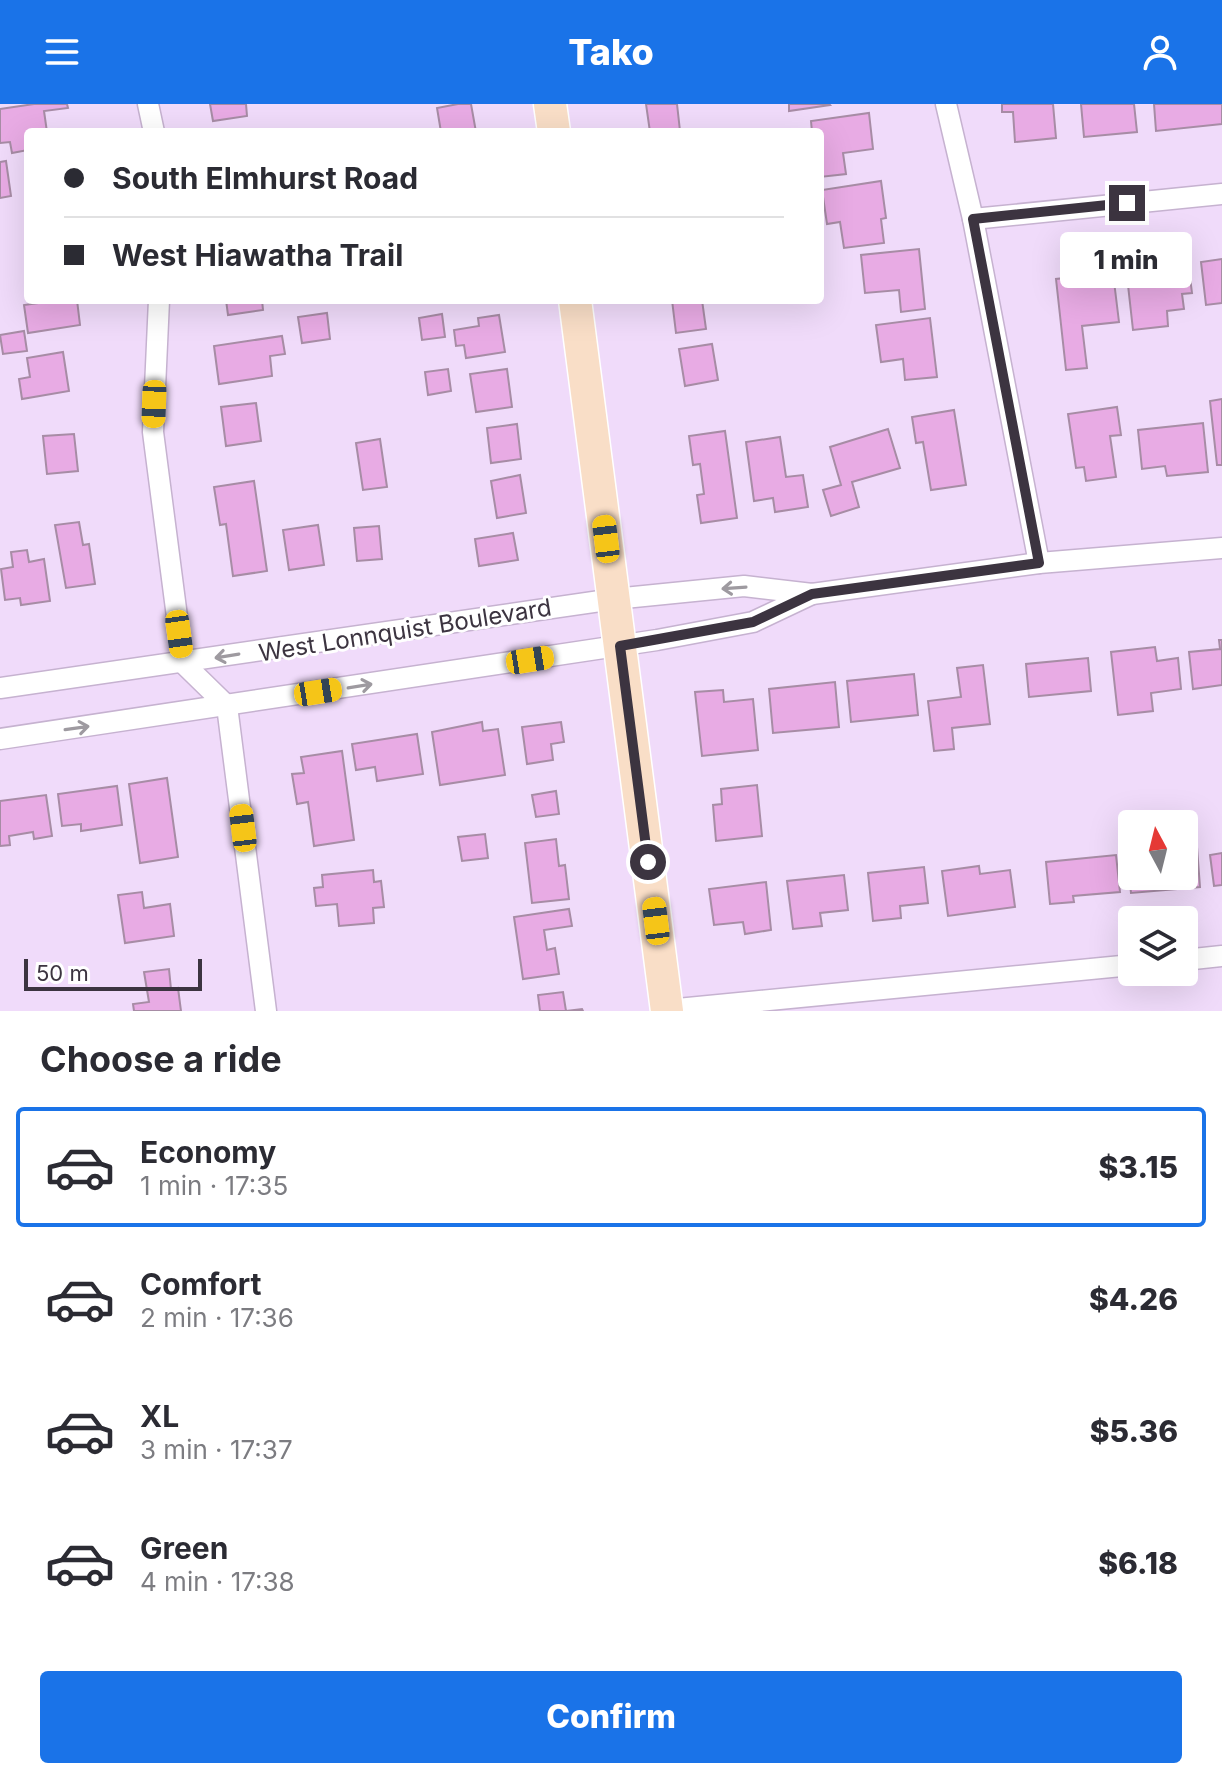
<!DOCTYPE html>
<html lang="en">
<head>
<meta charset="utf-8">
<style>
	:root { --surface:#fff; --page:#f7f7f7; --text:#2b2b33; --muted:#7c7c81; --line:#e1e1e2; --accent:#1a73e8 }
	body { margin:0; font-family:Inter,sans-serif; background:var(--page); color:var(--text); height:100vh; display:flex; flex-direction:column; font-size:30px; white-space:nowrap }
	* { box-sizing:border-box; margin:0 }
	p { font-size:26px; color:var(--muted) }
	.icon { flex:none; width:44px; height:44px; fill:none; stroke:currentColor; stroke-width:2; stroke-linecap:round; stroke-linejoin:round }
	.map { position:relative; height:907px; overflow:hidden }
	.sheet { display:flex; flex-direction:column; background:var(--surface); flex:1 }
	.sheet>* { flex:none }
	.top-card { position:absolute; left:24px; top:24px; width:800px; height:176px; border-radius:8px; box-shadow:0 8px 32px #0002; display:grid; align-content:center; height:176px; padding:0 40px; background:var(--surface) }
	.needle { width:52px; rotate:353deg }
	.controls { position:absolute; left:1118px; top:706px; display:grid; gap:16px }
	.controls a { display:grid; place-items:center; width:80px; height:80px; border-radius:8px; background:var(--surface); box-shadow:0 8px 32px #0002; font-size:40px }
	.scale { position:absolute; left:24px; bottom:20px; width:178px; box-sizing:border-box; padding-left:8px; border:4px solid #3c3440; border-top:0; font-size:22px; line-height:28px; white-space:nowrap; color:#3c3440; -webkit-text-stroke:6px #fff; paint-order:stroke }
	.end { position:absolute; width:36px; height:36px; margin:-18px; border:10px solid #3c3440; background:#fff; box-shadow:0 0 0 4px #fff }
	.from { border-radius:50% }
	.bubble { position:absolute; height:56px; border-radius:8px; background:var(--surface); box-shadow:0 8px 32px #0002; font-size:26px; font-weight:800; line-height:56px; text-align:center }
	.car { position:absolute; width:24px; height:48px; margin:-24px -12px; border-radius:10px; box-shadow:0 0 6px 2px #0007; background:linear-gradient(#f5c518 24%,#345 0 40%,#f5c518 0 76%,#345 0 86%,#f5c518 0) }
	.top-card b { display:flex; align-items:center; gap:28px; height:76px; font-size:30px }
	.top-card b+b { border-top:2px solid var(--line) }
	.top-card i { width:20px; height:20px; background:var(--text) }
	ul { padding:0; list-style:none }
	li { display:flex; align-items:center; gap:24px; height:120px; margin:0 16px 12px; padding:0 24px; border:4px solid transparent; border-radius:8px }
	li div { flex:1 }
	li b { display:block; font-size:30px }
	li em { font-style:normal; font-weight:800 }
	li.current { border-color:var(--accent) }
	li>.icon { width:72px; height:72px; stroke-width:1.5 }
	h2 { padding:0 40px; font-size:36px; line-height:96px }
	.primary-button { display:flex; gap:16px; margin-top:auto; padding:16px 40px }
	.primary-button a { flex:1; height:92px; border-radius:8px; background:var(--accent); color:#fff; font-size:32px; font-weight:800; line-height:92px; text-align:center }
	header { display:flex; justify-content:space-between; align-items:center; height:104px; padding:0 40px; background:var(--accent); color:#fff; font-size:36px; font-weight:800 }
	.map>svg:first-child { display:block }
</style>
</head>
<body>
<header><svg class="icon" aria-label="menu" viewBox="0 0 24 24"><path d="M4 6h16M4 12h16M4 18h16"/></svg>Tako<svg class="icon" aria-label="person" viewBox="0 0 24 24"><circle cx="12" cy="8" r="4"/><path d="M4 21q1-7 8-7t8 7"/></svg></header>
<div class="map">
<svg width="1222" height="907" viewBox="0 0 1222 907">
	<rect width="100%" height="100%" fill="#f0dbfa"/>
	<g fill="#e8abe4" stroke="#a78ca5" stroke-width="2">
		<path d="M34,0H67L68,4L44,7L47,28H28V46L12,49L10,38L0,39V5Z"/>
		<path d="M210,0H246L247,12L213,17Z"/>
		<path d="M458,0H471L476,28H441L437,4Z"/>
		<path d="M646,0H677L680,27L650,28Z"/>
		<path d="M789,0H829L830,1L789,7Z"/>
		<path d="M1002,0H1053L1056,34L1015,38L1013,8H1002Z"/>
		<path d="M1081,0H1134L1137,28L1084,33Z"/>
		<path d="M1154,0H1222V20L1156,27Z"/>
		<path d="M869,9L873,45L843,49L846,70L820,73V28H812L811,17Z"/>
		<path d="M6,57L11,92L0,94V58Z"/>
		<path d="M881,77L886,114L881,115L884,139L844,144L840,118L827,120L822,86Z"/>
		<path d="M919,145L925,205L901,208L899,186L865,189L861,151Z"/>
		<path d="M1222,155V199L1206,201L1201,158Z"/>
		<path d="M1188,157L1192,189L1182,190L1184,205L1167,207L1168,222L1133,226L1127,172L1159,168L1158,161Z"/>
		<path d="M1113,169L1119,218L1082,222L1087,264L1066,266L1056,175Z"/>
		<path d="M38,196H77L80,221L28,229L24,201L39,199Z"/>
		<path d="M226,196H262L263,206L228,211Z"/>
		<path d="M672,196H702L706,225L676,229Z"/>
		<path d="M327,209L330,235L302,239L298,213Z"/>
		<path d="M442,210L445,233L422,236L419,214Z"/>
		<path d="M499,211L505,248L466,254L464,241L456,242L454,226L479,222L478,214Z"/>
		<path d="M930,214L937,273L905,276L903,255L881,258L876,221Z"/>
		<path d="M24,227L27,247L3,250L0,231Z"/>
		<path d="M282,232L285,250L270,252L272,272L219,280L214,242Z"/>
		<path d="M712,240L718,276L685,282L679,245Z"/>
		<path d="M63,248L69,287L22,295L19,275L30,273L27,254Z"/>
		<path d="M448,265L451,287L428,291L425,268Z"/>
		<path d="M507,265L512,303L476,308L470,270Z"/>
		<path d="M1222,295V361H1217L1210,297Z"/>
		<path d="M256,299L261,337L226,342L221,303Z"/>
		<path d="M1117,303L1121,331L1110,332L1116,373L1086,377L1084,363L1076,364L1068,310Z"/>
		<path d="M954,306L966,381L931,386L923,338L916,339L912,313Z"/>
		<path d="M1203,319L1208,368L1167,372L1165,362L1142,365L1138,326Z"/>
		<path d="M517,320L521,355L491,359L487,324Z"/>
		<path d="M888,325L900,364L852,378L859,403L831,412L823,386L841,381L830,343Z"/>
		<path d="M725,327L737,414L701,419L697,391L704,390L700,360L693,361L689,332Z"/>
		<path d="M74,330L78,367L47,370L43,332Z"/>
		<path d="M780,333L786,373L803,371L808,403L775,408L773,394L754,397L746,338Z"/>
		<path d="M380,335L387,383L363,386L356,339Z"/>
		<path d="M520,371L526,409L497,414L491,377Z"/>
		<path d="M254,377L267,467L233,472L226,420L220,421L214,383Z"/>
		<path d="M79,418L83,441L89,440L95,480L66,484L55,421Z"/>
		<path d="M318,421L324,461L289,466L283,426Z"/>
		<path d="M379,422L382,455L357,457L354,424Z"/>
		<path d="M513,429L518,456L479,462L475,435Z"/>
		<path d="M27,446L29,458L44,455L50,497L21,501L20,494L5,496L1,465L13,463L11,448Z"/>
		<path d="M1219,536H1222V581L1193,585L1189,548L1220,545Z"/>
		<path d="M1155,543L1157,557L1178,554L1181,585L1151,589L1153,607L1118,611L1111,548Z"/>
		<path d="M1088,554L1091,587L1029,593L1026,560Z"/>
		<path d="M983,561L990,620L952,624L954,645L934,647L928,597L961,593L957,564Z"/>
		<path d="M914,570L918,611L851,618L847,577Z"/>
		<path d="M835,578L839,623L773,629L769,585Z"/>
		<path d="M723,586L724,598L753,595L758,646L702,652L695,588Z"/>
		<path d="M482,618L483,627L498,625L505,671L440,681L432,628Z"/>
		<path d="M561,618L564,638L551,640L553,656L527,660L522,623Z"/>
		<path d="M417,630L423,670L377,677L375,663L356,666L352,640Z"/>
		<path d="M342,647L354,736L314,742L308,698L297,700L292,670L304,669L301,653Z"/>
		<path d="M167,674L178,753L140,759L129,680Z"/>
		<path d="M757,681L762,732L716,737L713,701L722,700L721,685Z"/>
		<path d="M117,682L122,721L81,727V720L62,722L58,690Z"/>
		<path d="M556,687L559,710L536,713L532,691Z"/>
		<path d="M46,691L52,732L34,735L33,728L9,732L10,741L0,742V697Z"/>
		<path d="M485,730L488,754L462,757L458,733Z"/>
		<path d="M556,735L559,762L565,761L569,795L532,799L525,739Z"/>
		<path d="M1197,743L1200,783L1131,789L1127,750L1132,749V772H1184V744Z"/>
		<path d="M1222,749V781L1214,782L1210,751Z"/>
		<path d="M1116,751L1120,788L1073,792L1074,798L1050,800L1046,758Z"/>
		<path d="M979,762L980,770L1010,766L1015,803L948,812L942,767Z"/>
		<path d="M924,763L928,799L900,802L901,814L873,817L868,769Z"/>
		<path d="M373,766L374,778L381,777L384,803L373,804L374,819L339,822L337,800L316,802L314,784L323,783L322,771Z"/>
		<path d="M844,771L848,806L820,809L822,822L793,825L787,777Z"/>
		<path d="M766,778L771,826L745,830L743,818L714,821L709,785Z"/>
		<path d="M142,788L144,804L170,800L174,832L125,839L118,791Z"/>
		<path d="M569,805L572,822L544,826L547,846L555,844L559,870L523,875L514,813Z"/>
		<path d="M169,865L171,885L178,884L181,907H134L133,900L149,898L144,868Z"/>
		<path d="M563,888L566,907L582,905L583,907H540L538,891Z"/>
	</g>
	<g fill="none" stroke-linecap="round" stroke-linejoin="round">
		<defs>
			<g id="street">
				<path d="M148,0L154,28"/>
				<path d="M946,0L973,115L1039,459"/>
				<path d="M973,115L1222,90"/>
				<path d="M159,196L153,328L183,559L227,602L266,907"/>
				<path d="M0,584L614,495L744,482L812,490L1039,459L1222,444"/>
				<path d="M0,635L657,536L753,518L812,490"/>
				<path d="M1184,856L1222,852"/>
				<path d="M667,906L1132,861"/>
			</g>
			<g id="primary">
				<path d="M550,0L554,28"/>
				<path d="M575,196L667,907"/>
			</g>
		</defs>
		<use href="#street" stroke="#c6b2d0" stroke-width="23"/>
		<use href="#primary" stroke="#fff" stroke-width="35"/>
		<use href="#street" stroke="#fff" stroke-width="20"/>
		<use href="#primary" stroke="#f9dec7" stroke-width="32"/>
	</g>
	<defs><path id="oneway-shaft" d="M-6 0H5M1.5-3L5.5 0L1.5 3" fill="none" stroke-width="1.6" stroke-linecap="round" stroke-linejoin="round" transform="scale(2)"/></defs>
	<g stroke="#9e9aa0">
		<use href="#oneway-shaft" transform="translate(734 484) rotate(176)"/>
		<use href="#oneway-shaft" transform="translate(227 552) rotate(171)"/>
		<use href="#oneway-shaft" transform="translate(360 582) rotate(-9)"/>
		<use href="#oneway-shaft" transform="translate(77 624) rotate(-8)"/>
	</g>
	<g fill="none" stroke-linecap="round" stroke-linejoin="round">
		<path stroke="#3c3440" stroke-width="10" d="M648,758L620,542L753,518L812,490L1039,459L973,115L1127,99"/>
	</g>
	<g text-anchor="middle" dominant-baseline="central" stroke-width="6" stroke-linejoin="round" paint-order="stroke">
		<g font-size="24" fill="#3c3440" stroke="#fff">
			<text transform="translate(405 526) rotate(-9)">West Lonnquist Boulevard</text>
		</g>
	</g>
</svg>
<div class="controls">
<a><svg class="needle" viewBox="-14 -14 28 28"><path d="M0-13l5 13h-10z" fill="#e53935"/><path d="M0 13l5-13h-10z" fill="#7c7c81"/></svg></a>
<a><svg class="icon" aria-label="layers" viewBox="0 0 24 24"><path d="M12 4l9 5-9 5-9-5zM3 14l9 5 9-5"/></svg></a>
</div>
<div class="scale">50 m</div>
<i class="end from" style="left:648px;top:758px"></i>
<i class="end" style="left:1127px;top:99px"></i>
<div class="bubble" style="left:1060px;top:128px;width:132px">1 min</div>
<i class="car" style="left:154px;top:300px;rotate:182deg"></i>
<i class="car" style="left:606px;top:435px;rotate:353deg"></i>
<i class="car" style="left:179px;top:530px;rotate:172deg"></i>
<i class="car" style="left:530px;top:556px;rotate:81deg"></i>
<i class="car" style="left:318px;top:588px;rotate:81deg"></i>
<i class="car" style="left:243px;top:724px;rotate:353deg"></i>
<i class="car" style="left:656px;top:817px;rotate:353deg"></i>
<div class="top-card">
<b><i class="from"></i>South Elmhurst Road</b>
<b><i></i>West Hiawatha Trail</b>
</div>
</div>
<section class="sheet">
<h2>Choose a ride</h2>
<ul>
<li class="current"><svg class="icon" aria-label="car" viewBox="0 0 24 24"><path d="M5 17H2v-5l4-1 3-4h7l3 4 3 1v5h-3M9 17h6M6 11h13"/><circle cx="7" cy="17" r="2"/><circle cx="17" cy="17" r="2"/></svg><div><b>Economy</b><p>1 min · 17:35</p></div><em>$3.15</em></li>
<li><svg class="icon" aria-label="car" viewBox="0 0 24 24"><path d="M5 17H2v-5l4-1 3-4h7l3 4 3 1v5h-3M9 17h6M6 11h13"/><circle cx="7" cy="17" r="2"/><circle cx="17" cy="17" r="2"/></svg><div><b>Comfort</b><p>2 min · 17:36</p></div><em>$4.26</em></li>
<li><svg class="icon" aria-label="car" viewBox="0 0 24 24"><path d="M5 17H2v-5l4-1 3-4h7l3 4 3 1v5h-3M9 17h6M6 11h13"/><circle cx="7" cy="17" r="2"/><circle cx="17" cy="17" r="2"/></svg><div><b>XL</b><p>3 min · 17:37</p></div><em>$5.36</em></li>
<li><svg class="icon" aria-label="car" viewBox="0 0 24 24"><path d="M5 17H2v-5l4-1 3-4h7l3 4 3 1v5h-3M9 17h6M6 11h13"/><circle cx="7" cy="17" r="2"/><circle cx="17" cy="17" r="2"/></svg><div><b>Green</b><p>4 min · 17:38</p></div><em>$6.18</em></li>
</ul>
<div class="primary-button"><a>Confirm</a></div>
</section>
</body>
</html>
